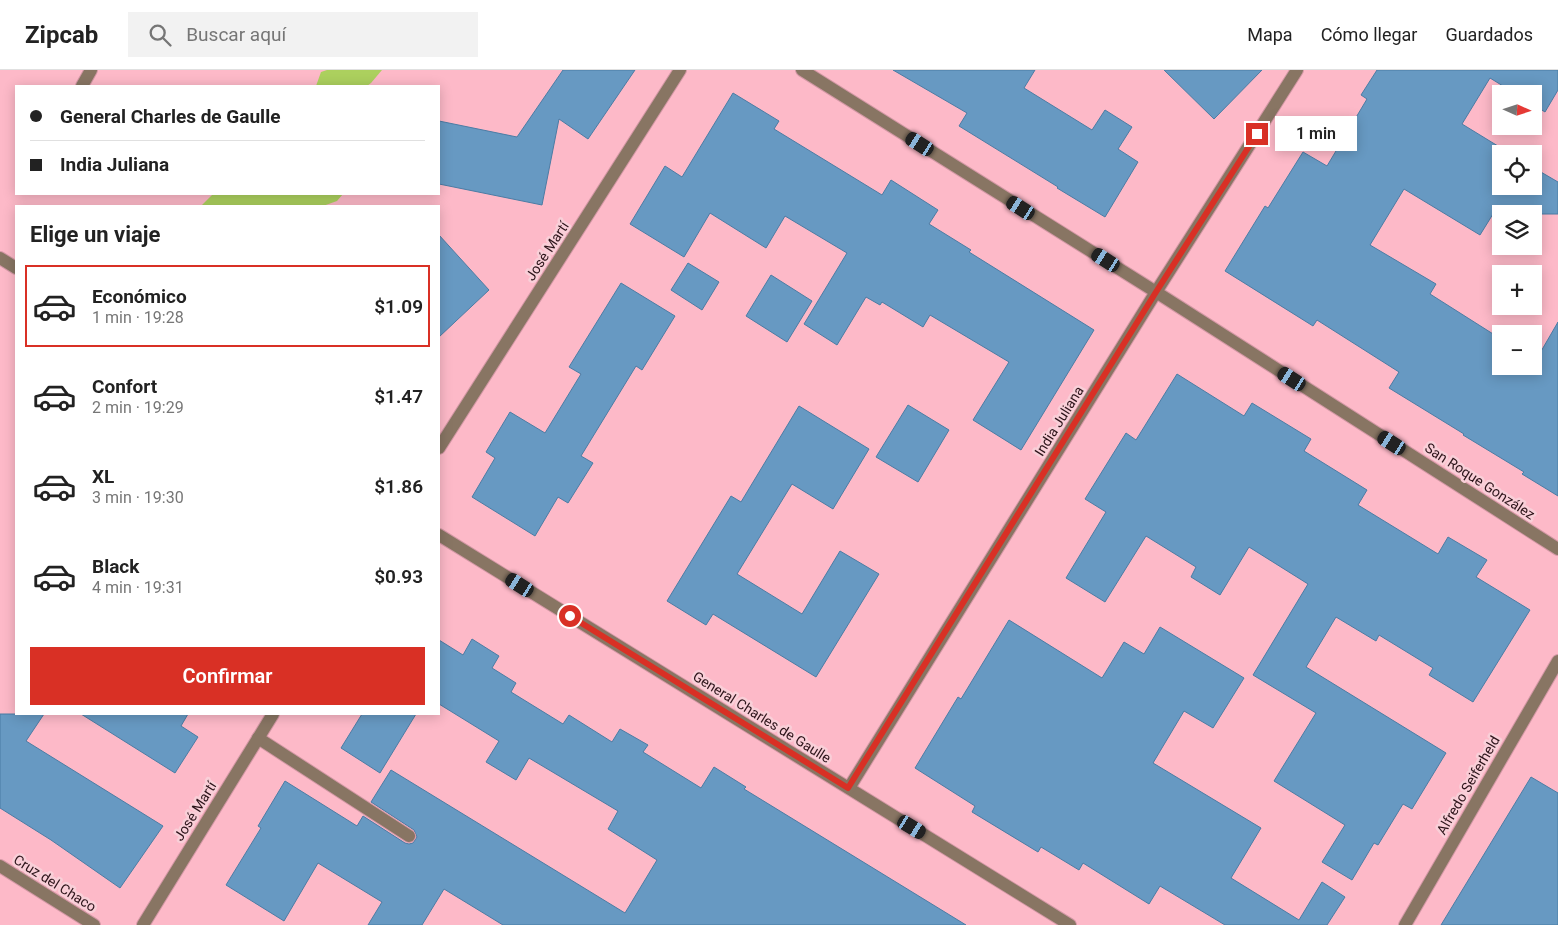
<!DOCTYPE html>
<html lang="es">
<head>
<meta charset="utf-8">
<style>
	:root { --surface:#fff; --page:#f2f2f2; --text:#222; --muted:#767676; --line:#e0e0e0; --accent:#d93025 }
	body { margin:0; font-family:Roboto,sans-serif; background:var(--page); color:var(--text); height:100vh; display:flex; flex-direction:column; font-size:19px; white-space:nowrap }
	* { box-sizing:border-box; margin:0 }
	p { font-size:16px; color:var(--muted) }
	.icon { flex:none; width:28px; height:28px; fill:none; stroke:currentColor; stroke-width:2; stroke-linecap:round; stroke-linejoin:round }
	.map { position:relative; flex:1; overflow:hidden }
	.details { position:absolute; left:15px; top:135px; width:425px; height:510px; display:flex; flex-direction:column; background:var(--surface); border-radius:0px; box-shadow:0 2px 12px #0003 }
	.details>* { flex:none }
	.top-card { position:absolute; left:15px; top:15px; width:425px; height:110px; border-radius:0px; box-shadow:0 2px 12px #0003; display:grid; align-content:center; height:110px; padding:0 15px; background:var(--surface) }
	.needle { width:32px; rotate:93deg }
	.buttons { position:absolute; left:1492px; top:15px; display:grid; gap:10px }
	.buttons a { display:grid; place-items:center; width:50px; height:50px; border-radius:0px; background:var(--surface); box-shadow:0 2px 12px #0003; font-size:25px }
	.end { position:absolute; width:22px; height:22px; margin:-11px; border:6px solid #d93025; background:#fff; box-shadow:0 0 0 2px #fff }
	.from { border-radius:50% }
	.bubble { position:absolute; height:35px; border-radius:0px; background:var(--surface); box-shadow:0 2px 12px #0003; font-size:16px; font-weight:600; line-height:35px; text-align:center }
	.car { position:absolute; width:15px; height:30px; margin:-15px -8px; border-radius:6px; box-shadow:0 0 4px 1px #0007; background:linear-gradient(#222 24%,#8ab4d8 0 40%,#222 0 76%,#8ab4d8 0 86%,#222 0) }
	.top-card b { display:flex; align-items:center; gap:18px; height:48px; font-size:19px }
	.top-card b+b { border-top:1px solid var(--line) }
	.top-card i { width:12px; height:12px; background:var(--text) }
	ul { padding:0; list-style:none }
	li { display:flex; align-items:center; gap:15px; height:82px; margin:0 10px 8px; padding:0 5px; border:2px solid transparent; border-radius:0px }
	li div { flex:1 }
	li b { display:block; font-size:19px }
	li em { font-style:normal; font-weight:600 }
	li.current { border-color:var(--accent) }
	li>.icon { width:45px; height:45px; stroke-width:1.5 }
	h2 { padding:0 15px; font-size:22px; line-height:60px }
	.action { display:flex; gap:10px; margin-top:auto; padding:10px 15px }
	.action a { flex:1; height:58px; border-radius:0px; background:var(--accent); color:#fff; font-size:20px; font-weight:600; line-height:58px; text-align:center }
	header { display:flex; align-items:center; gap:30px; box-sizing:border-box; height:70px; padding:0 25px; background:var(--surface); border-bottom:1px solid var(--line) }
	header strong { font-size:24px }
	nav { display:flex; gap:28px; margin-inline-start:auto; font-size:18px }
	.search { width:350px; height:45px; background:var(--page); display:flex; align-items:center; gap:12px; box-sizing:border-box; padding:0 18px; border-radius:0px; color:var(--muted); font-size:19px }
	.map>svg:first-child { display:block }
</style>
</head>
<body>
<header>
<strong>Zipcab</strong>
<div class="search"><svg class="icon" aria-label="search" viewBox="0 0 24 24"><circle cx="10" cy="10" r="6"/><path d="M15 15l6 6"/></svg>Buscar aquí</div>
<nav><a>Mapa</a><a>Cómo llegar</a><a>Guardados</a></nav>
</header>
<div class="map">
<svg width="1558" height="855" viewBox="0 0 1558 855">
	<rect width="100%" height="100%" fill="#fdb9c8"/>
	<g fill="#acd05e">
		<path d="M327,0H382L371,13L367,16H316L321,2Z"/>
		<path d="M213,124H343L337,131L323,136H201Z"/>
	</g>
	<g fill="#6799c2" stroke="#4b7ca4">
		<path d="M563,0H635L588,69L559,49L542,135L439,114V51L517,67Z"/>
		<path d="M893,0H1035L1024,18L1092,60L1105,40L1132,57L1118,79L1138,92L1105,147L1057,118L1058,117L959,56L967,43Z"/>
		<path d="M1164,0H1262L1214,49Z"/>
		<path d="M1377,0H1558V20L1545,42L1534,35V24H1516L1490,8L1462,54L1511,84H1501V116H1534V98L1558,112V144H1493L1480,165L1404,119L1370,175L1436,214L1430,224L1501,269V296H1534V289L1536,290L1558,252V426L1522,404L1524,402L1463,365L1464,364L1389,318L1399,302L1317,250L1313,256L1225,201L1265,136L1268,138L1303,82L1327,96L1367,29L1361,25Z"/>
		<path d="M733,23L779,51L774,59L882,125L891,110L938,140L929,154L971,180L969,182L1094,260L1021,380L973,350L1009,292L930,245L923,257L882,232L880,235L866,227L837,275L804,254L847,183L785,146L766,178L710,143L684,187L630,154L665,96L682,107Z"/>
		<path d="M439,165L489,220L439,267Z"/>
		<path d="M688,193L719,212L702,240L671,220Z"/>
		<path d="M771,205L812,231L787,272L746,246Z"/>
		<path d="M621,213L675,246L642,300L636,296L581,386L593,393L568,433L558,427L535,466L472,427L495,388L486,382L510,342L545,363L581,304L569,297Z"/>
		<path d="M1177,304L1244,346L1252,333L1311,369L1304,381L1367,420L1358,435L1438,484L1448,467L1487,490L1476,507L1530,540L1473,632L1429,605L1433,598L1379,565L1376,571L1336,547L1306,597L1446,683L1412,739L1403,734L1378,775L1374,773L1352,810L1322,792L1345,755L1274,711L1316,643L1253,605L1308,514L1249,477L1220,525L1191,507L1196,497L1146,466L1105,532L1066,508L1106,442L1085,429L1126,363L1136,370Z"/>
		<path d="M908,335L949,360L918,412L876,387Z"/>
		<path d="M799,336L869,379L833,439L792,414L737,504L802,544L840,481L879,504L816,607L713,544L706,555L667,531L731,426L741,432Z"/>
		<path d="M1009,550L1102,608L1124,572L1144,584L1160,557L1244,608L1213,658L1184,641L1153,693L1261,758L1231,808L1299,850L1322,812L1345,827L1327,855H1225L1160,816L1149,834L1083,793L1079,800L1041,777L1038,782L972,742L975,736L915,698L958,627L961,629Z"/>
		<path d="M472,569L499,586L492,598L516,613L511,622L563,654L569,645L612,672L620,659L648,675L643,682L701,718L714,697L746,717L744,719L966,855H503L444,819L422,855H368L382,832L318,793L284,851L226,815L261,758L258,756L285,711L357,756L363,746L405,773L409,774L413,773L417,767L414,760L371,732L391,700L625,843L657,790L608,759L618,741L529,688L516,710L486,692L499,671L439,634V570L463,585Z"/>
		<path d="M0,644H44L26,671L163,756L120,818L51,770L0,738Z"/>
		<path d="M81,644H188L181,656L198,667L175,703Z"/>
		<path d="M362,644H416L380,703L341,678Z"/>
		<path d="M1531,707L1558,723V855H1441Z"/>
	</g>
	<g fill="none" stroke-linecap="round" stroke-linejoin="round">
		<defs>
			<g id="minor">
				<path d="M802,0L1156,222L1558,479"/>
				<path d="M82,16L91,0"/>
				<path d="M0,188L16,198"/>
				<path d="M439,378L680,0"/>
				<path d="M439,465L1070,855"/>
				<path d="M258,668L409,766"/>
				<path d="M849,718L1156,222L1297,0"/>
				<path d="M0,796L94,855"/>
				<path d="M143,855L273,644"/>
				<path d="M1405,855L1558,591"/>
			</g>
		</defs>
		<use href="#minor" stroke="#d398a5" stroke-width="14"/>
		<use href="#minor" stroke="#887563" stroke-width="12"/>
	</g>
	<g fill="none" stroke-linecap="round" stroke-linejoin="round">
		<path stroke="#d93025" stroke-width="6" d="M570,546L848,718L1156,222L1257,64"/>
	</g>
	<g text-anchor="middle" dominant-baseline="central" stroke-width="5" stroke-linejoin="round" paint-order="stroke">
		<g font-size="14" fill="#2b1319" stroke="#f9cfd8">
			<text transform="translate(547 181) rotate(-57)">José Martí</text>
			<text transform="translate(1059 351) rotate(-58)">India Juliana</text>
			<text transform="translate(1480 411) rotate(33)">San Roque González</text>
			<text transform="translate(762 647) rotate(32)">General Charles de Gaulle</text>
			<text transform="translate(1468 715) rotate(-60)">Alfredo Seiferheld</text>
			<text transform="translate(195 741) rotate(-58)">José Martí</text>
			<text transform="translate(55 813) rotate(32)">Cruz del Chaco</text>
		</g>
	</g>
</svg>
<div class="buttons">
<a><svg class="needle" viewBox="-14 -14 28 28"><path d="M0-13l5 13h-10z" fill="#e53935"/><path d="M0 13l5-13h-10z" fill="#767676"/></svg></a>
<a><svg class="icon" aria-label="locate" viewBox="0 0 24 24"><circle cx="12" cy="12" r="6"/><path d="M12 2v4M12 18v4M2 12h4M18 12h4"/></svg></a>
<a><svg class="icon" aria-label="layers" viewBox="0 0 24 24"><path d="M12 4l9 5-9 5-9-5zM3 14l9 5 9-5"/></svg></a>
<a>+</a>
<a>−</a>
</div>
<i class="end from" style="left:570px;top:546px"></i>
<i class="end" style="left:1257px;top:64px"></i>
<div class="bubble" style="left:1275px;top:46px;width:82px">1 min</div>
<i class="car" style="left:920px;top:74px;rotate:302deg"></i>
<i class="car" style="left:1021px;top:138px;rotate:302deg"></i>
<i class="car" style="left:1106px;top:190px;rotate:302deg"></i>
<i class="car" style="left:1292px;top:309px;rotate:303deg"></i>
<i class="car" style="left:1392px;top:373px;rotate:303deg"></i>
<i class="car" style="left:520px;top:515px;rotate:302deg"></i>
<i class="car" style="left:912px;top:757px;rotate:121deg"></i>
<div class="top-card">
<b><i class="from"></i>General Charles de Gaulle</b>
<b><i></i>India Juliana</b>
</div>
<section class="details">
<h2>Elige un viaje</h2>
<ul>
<li class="current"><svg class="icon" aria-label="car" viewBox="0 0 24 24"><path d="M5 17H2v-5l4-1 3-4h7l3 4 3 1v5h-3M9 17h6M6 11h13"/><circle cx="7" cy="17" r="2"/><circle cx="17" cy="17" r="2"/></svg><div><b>Económico</b><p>1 min · 19:28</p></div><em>$1.09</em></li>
<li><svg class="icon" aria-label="car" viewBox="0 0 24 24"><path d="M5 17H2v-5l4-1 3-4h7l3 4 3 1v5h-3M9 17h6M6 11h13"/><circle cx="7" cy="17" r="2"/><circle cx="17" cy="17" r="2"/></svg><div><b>Confort</b><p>2 min · 19:29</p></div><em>$1.47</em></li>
<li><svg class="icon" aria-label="car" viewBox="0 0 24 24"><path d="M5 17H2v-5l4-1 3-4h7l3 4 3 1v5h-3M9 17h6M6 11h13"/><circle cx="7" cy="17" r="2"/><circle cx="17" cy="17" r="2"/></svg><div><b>XL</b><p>3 min · 19:30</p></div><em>$1.86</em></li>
<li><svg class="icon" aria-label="car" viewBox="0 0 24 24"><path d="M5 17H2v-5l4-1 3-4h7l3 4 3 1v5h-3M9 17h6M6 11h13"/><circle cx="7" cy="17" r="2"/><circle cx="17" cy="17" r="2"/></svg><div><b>Black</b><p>4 min · 19:31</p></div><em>$0.93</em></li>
</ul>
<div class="action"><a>Confirmar</a></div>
</section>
</div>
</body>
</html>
